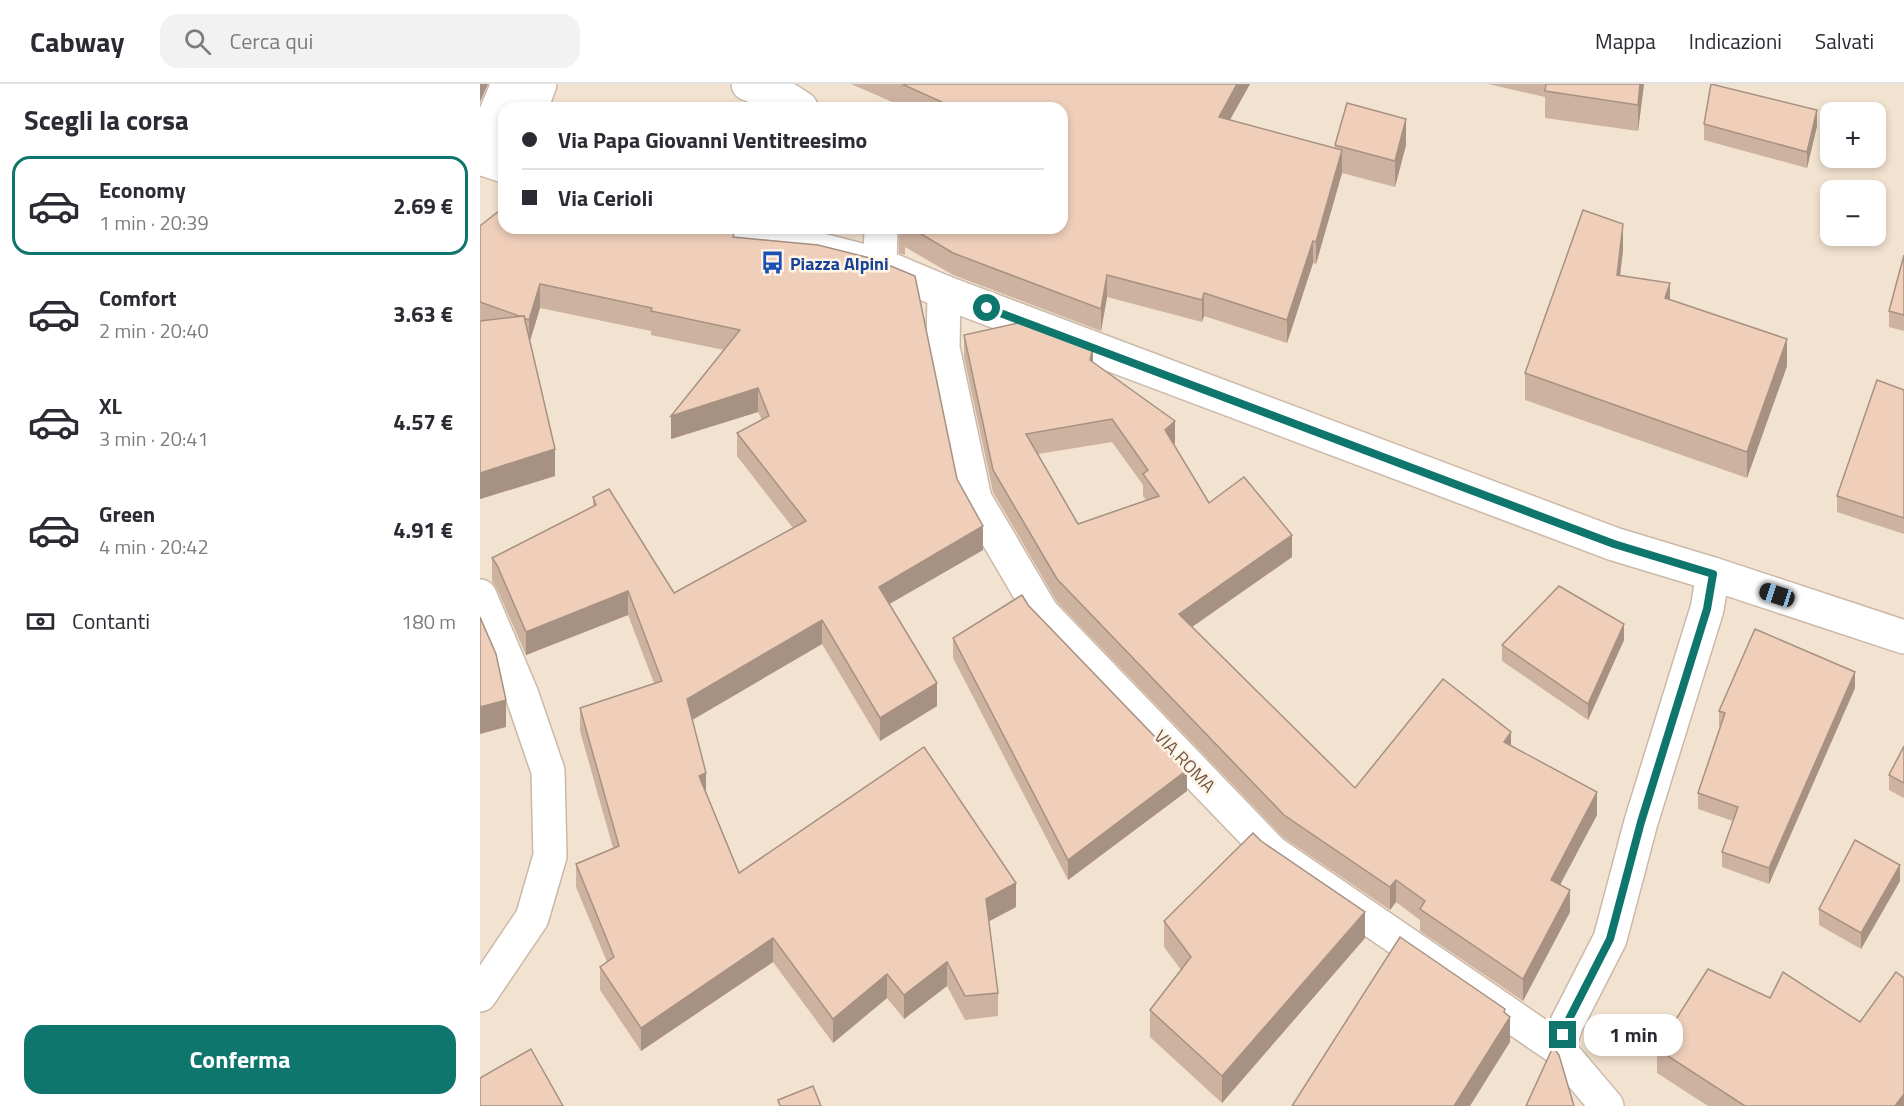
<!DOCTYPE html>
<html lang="it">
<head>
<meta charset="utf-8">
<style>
	:root { --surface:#fff; --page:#f2f2f3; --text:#2b2b33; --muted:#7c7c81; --line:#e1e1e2; --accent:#0f766e }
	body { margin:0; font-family:"Titillium Web",sans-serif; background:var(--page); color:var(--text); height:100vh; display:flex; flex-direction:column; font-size:22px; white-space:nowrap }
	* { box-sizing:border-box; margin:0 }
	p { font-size:20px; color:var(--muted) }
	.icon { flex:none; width:33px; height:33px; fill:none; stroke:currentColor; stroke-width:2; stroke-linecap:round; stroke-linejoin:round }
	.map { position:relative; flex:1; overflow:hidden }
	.drawer { display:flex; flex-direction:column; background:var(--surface); width:480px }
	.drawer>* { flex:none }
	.hud { position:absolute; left:18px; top:18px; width:570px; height:132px; border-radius:18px; box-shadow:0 3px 9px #0003; display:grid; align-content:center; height:132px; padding:0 24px; background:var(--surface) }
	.fabs { position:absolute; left:1340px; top:18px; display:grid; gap:12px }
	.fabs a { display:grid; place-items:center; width:66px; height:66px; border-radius:12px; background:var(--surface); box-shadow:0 3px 9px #0003; font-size:30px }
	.end { position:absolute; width:27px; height:27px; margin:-14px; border:8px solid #0f766e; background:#fff; box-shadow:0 0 0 3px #fff }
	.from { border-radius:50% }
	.bubble { position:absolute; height:42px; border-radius:18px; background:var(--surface); box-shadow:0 3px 9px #0003; font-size:20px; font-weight:700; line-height:42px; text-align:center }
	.car { position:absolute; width:18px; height:36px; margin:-18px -9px; border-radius:8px; box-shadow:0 0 4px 2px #0007; background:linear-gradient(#222 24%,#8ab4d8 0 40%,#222 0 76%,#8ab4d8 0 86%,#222 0) }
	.hud b { display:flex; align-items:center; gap:21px; height:57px; font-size:22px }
	.hud b+b { border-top:2px solid var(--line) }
	.hud i { width:15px; height:15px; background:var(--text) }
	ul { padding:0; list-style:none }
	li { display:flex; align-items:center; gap:18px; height:99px; margin:0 12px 9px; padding:0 12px; border:3px solid transparent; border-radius:18px }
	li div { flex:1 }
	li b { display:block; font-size:22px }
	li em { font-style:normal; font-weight:700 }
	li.current { border-color:var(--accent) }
	li>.icon { width:54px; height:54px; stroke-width:1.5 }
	h2 { padding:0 24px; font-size:27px; line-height:72px }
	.pay { display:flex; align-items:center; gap:15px; height:66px; padding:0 24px; font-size:22px }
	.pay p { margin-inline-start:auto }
	.button { display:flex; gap:12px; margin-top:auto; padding:12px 24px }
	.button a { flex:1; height:69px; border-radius:18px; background:var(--accent); color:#fff; font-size:24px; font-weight:700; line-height:69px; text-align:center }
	header { display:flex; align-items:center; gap:36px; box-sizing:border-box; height:84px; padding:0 30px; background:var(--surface); border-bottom:2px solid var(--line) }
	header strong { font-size:28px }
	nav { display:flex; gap:33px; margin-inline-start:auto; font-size:21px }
	.search { width:420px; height:54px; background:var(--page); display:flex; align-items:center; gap:15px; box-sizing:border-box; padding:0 21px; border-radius:18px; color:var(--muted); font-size:22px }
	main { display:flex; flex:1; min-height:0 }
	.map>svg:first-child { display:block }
</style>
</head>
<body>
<header>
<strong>Cabway</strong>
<div class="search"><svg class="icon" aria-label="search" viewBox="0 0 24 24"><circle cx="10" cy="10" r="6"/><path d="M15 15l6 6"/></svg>Cerca qui</div>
<nav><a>Mappa</a><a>Indicazioni</a><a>Salvati</a></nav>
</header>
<main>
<section class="drawer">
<h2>Scegli la corsa</h2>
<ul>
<li class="current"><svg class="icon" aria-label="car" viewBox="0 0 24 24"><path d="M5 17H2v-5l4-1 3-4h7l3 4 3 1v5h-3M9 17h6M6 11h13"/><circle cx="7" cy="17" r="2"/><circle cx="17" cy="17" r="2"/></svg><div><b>Economy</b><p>1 min · 20:39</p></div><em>2.69 €</em></li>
<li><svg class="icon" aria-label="car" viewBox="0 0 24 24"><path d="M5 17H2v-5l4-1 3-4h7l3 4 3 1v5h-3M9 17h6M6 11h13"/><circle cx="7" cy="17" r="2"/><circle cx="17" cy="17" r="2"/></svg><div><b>Comfort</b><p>2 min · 20:40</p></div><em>3.63 €</em></li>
<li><svg class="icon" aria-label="car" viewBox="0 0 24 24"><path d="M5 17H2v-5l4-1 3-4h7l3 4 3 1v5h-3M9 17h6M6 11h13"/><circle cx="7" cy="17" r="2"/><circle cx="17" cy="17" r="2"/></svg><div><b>XL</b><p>3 min · 20:41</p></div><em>4.57 €</em></li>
<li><svg class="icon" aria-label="car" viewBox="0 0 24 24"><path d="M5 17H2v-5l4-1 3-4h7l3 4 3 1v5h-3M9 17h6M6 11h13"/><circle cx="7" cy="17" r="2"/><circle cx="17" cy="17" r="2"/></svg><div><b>Green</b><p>4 min · 20:42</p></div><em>4.91 €</em></li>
</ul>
<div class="pay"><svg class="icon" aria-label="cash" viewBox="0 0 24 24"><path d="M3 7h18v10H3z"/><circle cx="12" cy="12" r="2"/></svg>Contanti<p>180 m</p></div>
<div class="button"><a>Conferma</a></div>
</section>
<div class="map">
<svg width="1424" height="1022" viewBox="0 0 1424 1022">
	<rect width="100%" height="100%" fill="#fbf1e2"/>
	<path fill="#f2e2d0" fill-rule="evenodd" d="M0,0H1424V1022H0ZM24,24H582V144H24ZM1350,28H1395V74H1350ZM1350,106H1395V152H1350Z"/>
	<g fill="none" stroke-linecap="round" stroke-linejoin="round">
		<defs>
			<path id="pedestrian" d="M51,24L60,0"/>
			<g id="minor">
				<path d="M268,0L307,15L321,24"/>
				<path d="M0,66L28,0"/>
				<path d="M0,74L24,82"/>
				<path d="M256,144L400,181L401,144"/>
				<path d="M464,208L463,264L495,415L562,529L792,768L1078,964L1127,1022"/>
				<path d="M0,512L42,611L68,687L70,772L52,834L0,911"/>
				<path d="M1078,964L1087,939L1130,855L1161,738L1227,525L1233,490"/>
			</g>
			<path id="tertiary" d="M400,181L464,208L1134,460L1233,490L1424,553"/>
		</defs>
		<use href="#pedestrian" stroke="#cbb8a9" stroke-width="36"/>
		<use href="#minor" stroke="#cbb8a9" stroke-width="36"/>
		<use href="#tertiary" stroke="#cbb8a9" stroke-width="36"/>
		<use href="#pedestrian" stroke="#fff" stroke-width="33"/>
		<use href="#minor" stroke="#fff" stroke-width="33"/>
		<use href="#tertiary" stroke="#fff" stroke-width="33"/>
	</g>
	<g fill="#ceb2a0" fill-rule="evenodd">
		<path d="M371,0H770L750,36L855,65V61H926L915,103L862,89L836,180L833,179L807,259L724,232L722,238L627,213L621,247L473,191L425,163V171L419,169V144H582V24H426Z"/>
		<path d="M1008,0H1164L1158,47L1065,34V13Z"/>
		<path d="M1224,40L1337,42L1327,84L1224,56Z"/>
		<path d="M0,142L255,153L477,395L503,466L409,520L457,622L400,657L342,560L212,636L226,708L259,789L536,823L509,837L518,909V932L485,936L467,902L424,935L407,914L353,959L293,878L161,967L120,906V883L127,878L96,803V780L133,764L100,647V624L174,599L148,531L46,571L17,505L12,497V474L113,422V413L194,509L313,444L257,372V349L282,336L278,328L191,355L244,266L171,251V247L60,224L50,257L75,392L0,415Z"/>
		<path d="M1143,166L1140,191L1190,215L1307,282L1267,394L1045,316V289Z"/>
		<path d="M1424,171V247L1409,243V227Z"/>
		<path d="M484,251L613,278L695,359L694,361L729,419L812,473L712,543L875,704L1031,662L1117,731L1080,800L1090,828L1043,917L940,847V836L916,818L910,826L804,754L577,518L513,408L484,273ZM632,358L663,401V412L666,416L598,440L558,370Z"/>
		<path d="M1424,306V450L1357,428V412Z"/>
		<path d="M548,521L707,707L588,796L473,574V554Z"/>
		<path d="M1144,556L1108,636L1022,577V561Z"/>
		<path d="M1375,604L1289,800L1242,783V768L1253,737L1218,725V709L1240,643L1239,642V627Z"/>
		<path d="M1424,662V714L1409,706V691Z"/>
		<path d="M1420,797L1381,865L1339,841V825Z"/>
		<path d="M684,837L885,854L742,1019L670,953V926L701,886L684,863Z"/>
		<path d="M1290,914L1380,938L1424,1022H1228L1177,989V965Z"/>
	</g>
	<g fill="#a79182">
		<path d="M0,0H8L0,18Z"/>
		<path d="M757,0H770L739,55V33Z"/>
		<path d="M1160,0H1164L1158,47V21Z"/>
		<path d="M1337,26V42L1327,84V68Z"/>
		<path d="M926,35V61L915,103V77Z"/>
		<path d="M862,66V89L836,180V158Z"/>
		<path d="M1143,140V166L1137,217V191Z"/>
		<path d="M833,157V179L807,259V236Z"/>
		<path d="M627,191V213L621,247V225Z"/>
		<path d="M1190,199V226L1185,214Z"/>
		<path d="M60,200V224L49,260V236Z"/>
		<path d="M724,209V232L722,238V216Z"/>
		<path d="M1307,255V282L1267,394V368Z"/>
		<path d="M613,262V284L610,276Z"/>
		<path d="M278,304V328L191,355V332Z"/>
		<path d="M695,337V359L685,369V346Z"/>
		<path d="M75,365V392L0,415V389Z"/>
		<path d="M503,442V466L399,526V503Z"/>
		<path d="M812,451V473L699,552V530Z"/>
		<path d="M148,507V531L46,571V548Z"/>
		<path d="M342,536V560L207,639V615Z"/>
		<path d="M1144,540V556L1108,636V620Z"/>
		<path d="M1375,588V604L1289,800V784Z"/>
		<path d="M457,599V622L400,657V634Z"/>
		<path d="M26,616V643L0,650V623Z"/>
		<path d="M1031,648V670L1024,658Z"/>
		<path d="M707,686V707L588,796V776Z"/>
		<path d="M226,689V713L219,692Z"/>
		<path d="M1117,708V731L1071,818V796Z"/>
		<path d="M1420,781V797L1381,865V849Z"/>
		<path d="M916,796V818L910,826V803Z"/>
		<path d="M536,799V823L506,839V815Z"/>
		<path d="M1090,806V828L1043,917V895Z"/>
		<path d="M885,828V854L742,1019V992Z"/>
		<path d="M293,854V878L161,967V944Z"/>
		<path d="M467,878V902L424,935V911Z"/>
		<path d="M407,890V914L353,959V935Z"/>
		<path d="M1025,925V941L1030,933V958L990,1022H974Z"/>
		<path d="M1424,1010V1022H1415Z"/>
	</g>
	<g fill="#efcfba" stroke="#a79182" stroke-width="1.5" fill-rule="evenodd">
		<path d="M422,0H757L739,33L862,66L836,158L833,157L807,236L724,209L722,216L627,191L621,225L473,169L431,144H582V24H459L462,18Z"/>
		<path d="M1066,0H1160L1158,21L1065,7Z"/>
		<path d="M1231,0L1337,26L1327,68L1224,40Z"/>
		<path d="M867,19L926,35L915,77L855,61Z"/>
		<path d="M24,123V144H255L253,153L338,161L394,175L435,192L477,395L503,442L399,503L457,599L400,634L342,536L207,615L226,689L219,692L259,789L444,663L536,799L506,815L518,909L485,912L467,878L424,911L407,890L353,935L293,854L161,944L120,883L134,873L96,780L139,762L100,624L182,597L148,507L46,548L17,481L12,474L116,421L113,413L129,405L194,509L326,437L257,349L289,332L278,304L191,332L260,246L171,227L172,224L60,200L49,236L44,234V232H39L0,218V142Z"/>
		<path d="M1103,126L1143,140L1137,191L1190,199L1185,214L1307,255L1267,368L1045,289Z"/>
		<path d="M419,144H424L425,149L419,146Z"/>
		<path d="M1424,171V231L1409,227Z"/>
		<path d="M44,232L75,365L0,389V237Z"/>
		<path d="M547,237L613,262L610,276L695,337L685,346L729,419L764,393L812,451L699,530L875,704L963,595L1031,648L1024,658L1117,708L1071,796L1090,806L1043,895L940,825L945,817L916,796L910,803L804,731L577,495L513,386L484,251ZM632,335L668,386L663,390L679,412L598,440L546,350Z"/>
		<path d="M1397,296L1424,306V434L1357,412Z"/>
		<path d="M1079,502L1144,540L1108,620L1022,561Z"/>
		<path d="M542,511L548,521L707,686L588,776L473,554Z"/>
		<path d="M0,533L16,570L26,616L0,623Z"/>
		<path d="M1275,545L1375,588L1289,784L1242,768L1258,723L1218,709L1245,629L1239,627Z"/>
		<path d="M1424,662V699L1409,691Z"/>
		<path d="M773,749L781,757L885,828L742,992L670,926L711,873L684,837Z"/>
		<path d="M1375,756L1420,781L1381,849L1339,825Z"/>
		<path d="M920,853L1025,925L1024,928L1030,933L974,1022H812Z"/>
		<path d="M1228,885L1290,914L1303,888L1380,938L1416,888L1424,894V1010L1415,1022H1265L1177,965Z"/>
		<path d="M1073,963L1079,971L1094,1022H1046Z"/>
		<path d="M51,965L83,1022H0V994Z"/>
		<path d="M333,1002L341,1022H300L298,1016Z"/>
	</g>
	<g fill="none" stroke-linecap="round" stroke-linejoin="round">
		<path stroke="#0f766e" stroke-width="8" d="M507,224L1134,460L1233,490L1227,525L1161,738L1130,855L1087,939L1083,951"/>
	</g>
	<defs>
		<symbol id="bus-bare" viewBox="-9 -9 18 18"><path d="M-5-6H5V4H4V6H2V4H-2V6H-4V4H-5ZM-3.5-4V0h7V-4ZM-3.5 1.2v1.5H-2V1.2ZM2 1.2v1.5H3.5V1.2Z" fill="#1a4fb4" stroke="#fef5e7" stroke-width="2.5" paint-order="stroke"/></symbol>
	</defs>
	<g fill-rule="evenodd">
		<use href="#bus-bare" x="276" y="162" width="33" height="33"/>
	</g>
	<g text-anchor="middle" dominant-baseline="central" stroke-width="5" stroke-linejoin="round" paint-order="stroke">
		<g font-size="18" font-weight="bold" fill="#164399" stroke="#fef5e7" text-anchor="start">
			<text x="310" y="179">Piazza Alpini</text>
		</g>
		<g font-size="18" fill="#71574a" stroke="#fef5e7">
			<text transform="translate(705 677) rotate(46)">VIA ROMA</text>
		</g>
	</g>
</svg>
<div class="fabs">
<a>+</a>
<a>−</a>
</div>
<i class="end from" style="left:507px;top:224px"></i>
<i class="end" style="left:1083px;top:951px"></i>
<div class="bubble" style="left:1104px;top:930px;width:99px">1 min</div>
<i class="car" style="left:1297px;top:511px;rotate:288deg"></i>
<div class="hud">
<b><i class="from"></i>Via Papa Giovanni Ventitreesimo</b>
<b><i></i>Via Cerioli</b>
</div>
</div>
</main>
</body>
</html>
